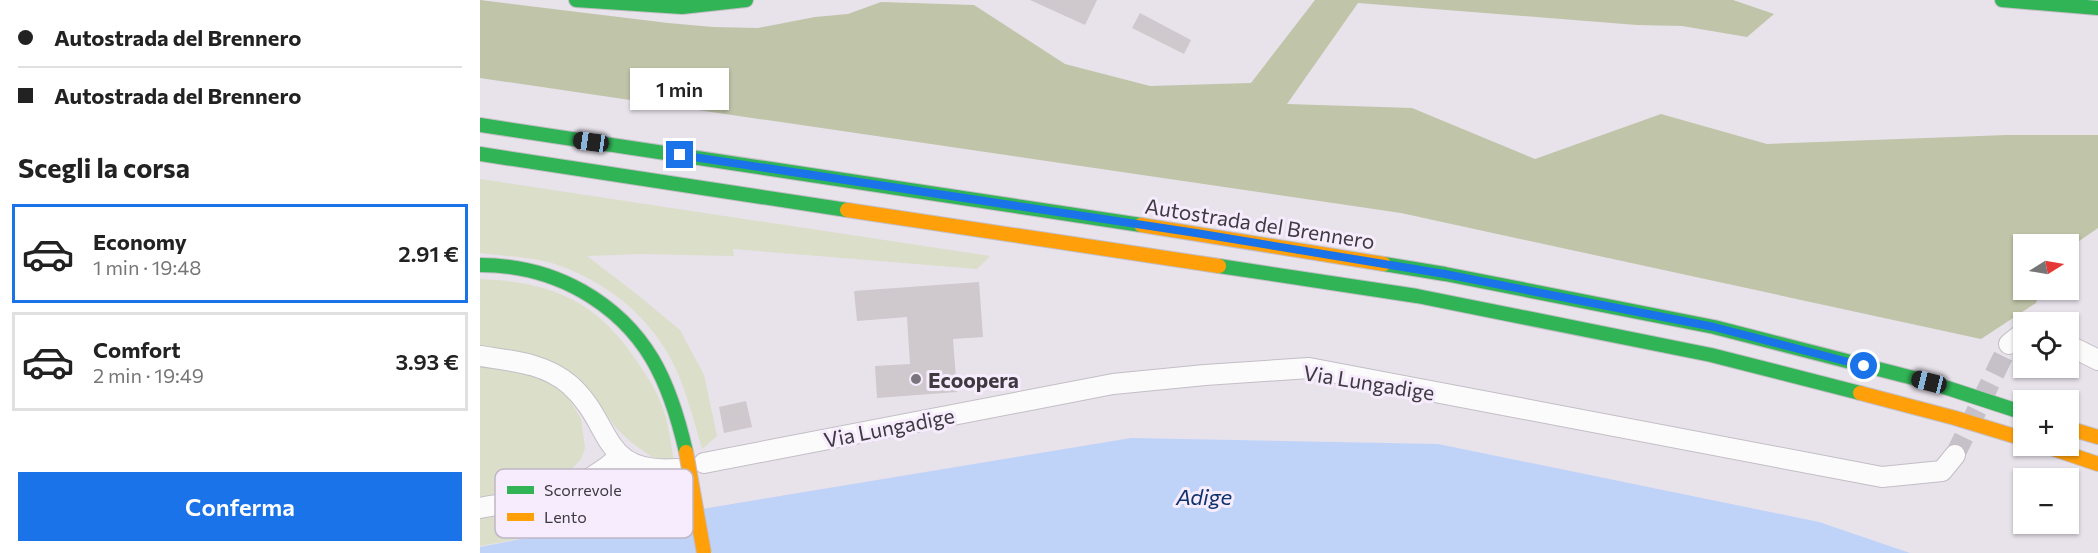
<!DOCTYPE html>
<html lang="it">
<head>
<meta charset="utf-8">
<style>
	:root { --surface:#fff; --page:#f2f2f2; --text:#222; --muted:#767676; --line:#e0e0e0; --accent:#1a73e8 }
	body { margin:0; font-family:Commissioner,sans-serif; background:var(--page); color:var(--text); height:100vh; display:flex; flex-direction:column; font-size:22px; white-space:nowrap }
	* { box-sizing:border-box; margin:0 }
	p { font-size:20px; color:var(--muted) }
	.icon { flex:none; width:33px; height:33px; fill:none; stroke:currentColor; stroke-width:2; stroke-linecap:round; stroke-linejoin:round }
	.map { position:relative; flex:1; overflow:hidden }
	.details { display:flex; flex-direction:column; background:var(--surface); width:480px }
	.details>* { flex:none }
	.top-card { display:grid; align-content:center; height:132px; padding:0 18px; background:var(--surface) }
	.needle { width:39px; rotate:79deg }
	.controls { position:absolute; left:1533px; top:234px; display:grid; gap:12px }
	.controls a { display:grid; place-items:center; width:66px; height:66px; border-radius:0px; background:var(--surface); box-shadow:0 2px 4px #0004; font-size:30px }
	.end { position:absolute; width:27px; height:27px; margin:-14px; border:8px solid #1a73e8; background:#fff; box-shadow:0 0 0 3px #fff }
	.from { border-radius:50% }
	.bubble { position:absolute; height:42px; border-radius:0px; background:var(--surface); box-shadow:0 2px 4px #0004; font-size:20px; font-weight:600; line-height:42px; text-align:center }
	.car { position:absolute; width:18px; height:36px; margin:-18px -9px; border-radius:8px; box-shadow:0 0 4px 2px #0007; background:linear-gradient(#222 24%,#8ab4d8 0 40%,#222 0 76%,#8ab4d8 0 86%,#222 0) }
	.top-card b { display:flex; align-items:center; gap:21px; height:57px; font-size:22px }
	.top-card b+b { border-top:2px solid var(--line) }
	.top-card i { width:15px; height:15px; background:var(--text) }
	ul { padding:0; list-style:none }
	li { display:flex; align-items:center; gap:18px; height:99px; margin:0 12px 9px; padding:0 6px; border:3px solid var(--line); border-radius:0px }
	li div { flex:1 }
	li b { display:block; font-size:22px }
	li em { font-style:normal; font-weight:600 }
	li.selected { border-color:var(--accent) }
	li>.icon { width:54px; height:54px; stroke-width:1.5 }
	h2 { padding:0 18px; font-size:27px; line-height:72px }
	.action { display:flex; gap:12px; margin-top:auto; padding:12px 18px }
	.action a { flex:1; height:69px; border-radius:0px; background:var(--accent); color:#fff; font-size:24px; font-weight:600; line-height:69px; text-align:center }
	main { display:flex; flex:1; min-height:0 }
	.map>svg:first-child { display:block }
</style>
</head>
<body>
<main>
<section class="details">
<div class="top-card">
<b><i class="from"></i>Autostrada del Brennero</b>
<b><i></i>Autostrada del Brennero</b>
</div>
<h2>Scegli la corsa</h2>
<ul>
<li class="selected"><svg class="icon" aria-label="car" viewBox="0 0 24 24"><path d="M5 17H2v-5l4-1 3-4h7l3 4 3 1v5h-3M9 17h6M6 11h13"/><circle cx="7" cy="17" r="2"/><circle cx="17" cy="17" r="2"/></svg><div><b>Economy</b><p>1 min · 19:48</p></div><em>2.91 €</em></li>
<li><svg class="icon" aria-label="car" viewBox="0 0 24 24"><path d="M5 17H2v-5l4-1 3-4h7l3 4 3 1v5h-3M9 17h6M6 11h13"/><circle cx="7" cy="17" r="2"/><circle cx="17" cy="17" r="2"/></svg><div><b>Comfort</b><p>2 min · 19:49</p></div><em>3.93 €</em></li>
</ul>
<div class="action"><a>Conferma</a></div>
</section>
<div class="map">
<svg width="1618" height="553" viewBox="0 0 1618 553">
	<rect width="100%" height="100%" fill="#e8e2eb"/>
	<g fill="#dbdec8">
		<path d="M0,179L510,256L497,269L253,249L254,256L159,254L107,256L154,292L200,330L224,375L237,436L222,449C214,421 207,393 195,367C171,316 125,280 72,263C51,257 22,256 0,253Z"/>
		<path d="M0,279C72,282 118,301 158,363C168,377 179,395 184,411C189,427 191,445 194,461L172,457L152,443L137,429L98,377L82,367L50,353L0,346Z"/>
		<path d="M0,366L50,375L73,385L87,395L101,419L105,448L101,459L86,475L74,483L0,497Z"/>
		<path d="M186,486L190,511L0,546V519Z"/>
	</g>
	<path fill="#c0c4a8" d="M0,0L188,23L233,27L278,28L335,17L368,14L401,2L494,5L585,64L670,86L771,83L835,0H1253L1294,14L1267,37L1202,26L1157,25L878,3L807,104L932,108L1055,159L1181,114L1287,144L1527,135H1618V228L1589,248L1588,244H1544V290H1560L1556,303L1501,339L921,213L0,78Z"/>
	<path fill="#bfd3f9" d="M651,438L958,444L1339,522L1430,553H0V547L41,539Z"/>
	<g fill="#cfc8cd">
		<path d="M550,0H617L605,25Z"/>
		<path d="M660,13L711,40L704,54L652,28Z"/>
		<path d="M499,282L503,337L473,339L477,392L397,398L395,366L430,364L427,317L377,321L374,291Z"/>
		<path d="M266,401L272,427L244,433L239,407Z"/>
	</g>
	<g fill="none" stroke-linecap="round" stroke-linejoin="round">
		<path stroke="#c6c0c9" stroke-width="20" stroke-dasharray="20 10" stroke-linecap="butt" d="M1475,455L1529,344"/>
		<defs>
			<g id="street">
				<path d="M1529,344L1544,332"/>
				<path d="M1588,345L1618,360"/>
				<path d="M0,356C32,361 65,363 90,385C134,424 119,475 197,469"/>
				<path d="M224,463L633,384L725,375L829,368L1402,477L1462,471L1475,455"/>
				<path d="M0,508C54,498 98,495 140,456"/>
			</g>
			<g id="fast">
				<path d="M96,0L202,7L266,0"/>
				<path d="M1522,0L1618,8"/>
				<path d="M0,125L661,225"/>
				<path d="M0,154L367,210"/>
				<path d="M904,264L965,274L1234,327L1449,382L1544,413"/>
				<path d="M0,265C36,265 70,273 102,291C167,328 190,382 206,452"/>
				<path d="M739,266L937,296L1231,355L1380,393"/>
			</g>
			<g id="slow">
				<path d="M367,210L739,266"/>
				<path d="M661,225L904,264"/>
				<path d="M1380,393L1475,418L1544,439"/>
				<path d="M1588,428L1618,437"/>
				<path d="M1565,446L1618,464"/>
			</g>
		</defs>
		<use href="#street" stroke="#c3bec5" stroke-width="22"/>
		<use href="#fast" stroke="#c3bec5" stroke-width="16"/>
		<use href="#slow" stroke="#c3bec5" stroke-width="16"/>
		<use href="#street" stroke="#fcfbfc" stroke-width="20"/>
		<use href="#fast" stroke="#30b455" stroke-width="14"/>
		<use href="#slow" stroke="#ff9f0a" stroke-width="14"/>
		<defs>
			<path id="slow-bridge" d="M206,452L224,553"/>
		</defs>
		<use href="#slow-bridge" stroke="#c3bec5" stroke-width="16" stroke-linecap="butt"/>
		<use href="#slow-bridge" stroke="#ff9f0a" stroke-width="14"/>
	</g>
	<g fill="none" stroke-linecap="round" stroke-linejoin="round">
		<path stroke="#1a73e8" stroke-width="8" d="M200,155L716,233L965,274L1234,327L1384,366"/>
	</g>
	<circle fill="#7a757c" stroke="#f6ecfd" stroke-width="2" cx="436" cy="379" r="6"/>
	<g text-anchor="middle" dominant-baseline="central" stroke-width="6" stroke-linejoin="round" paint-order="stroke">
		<g font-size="21" fill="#3e3a40" stroke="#f6ecfd">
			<text transform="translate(780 223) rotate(9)">Autostrada del Brennero</text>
			<text transform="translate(889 382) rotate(9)">Via Lungadige</text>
			<text transform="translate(409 427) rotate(-11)">Via Lungadige</text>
		</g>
		<g font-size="21" font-weight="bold" fill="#3e3a40" stroke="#f6ecfd" text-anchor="start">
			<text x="448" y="379">Ecoopera</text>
		</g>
		<g font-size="22" font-style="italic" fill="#10336d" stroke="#f6ecfd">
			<text x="724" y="496">Adige</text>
		</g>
	</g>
	<rect x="15" y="469" width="198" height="69" rx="9" fill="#f6ecfd" stroke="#bfb7c4" stroke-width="1.5"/>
	<rect x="27" y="486" width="27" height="8" fill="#30b455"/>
	<rect x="27" y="513" width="27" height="8" fill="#ff9f0a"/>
	<g font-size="16" fill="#3e3a40">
		<text x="64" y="496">Scorrevole</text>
		<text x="64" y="523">Lento</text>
	</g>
</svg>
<div class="controls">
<a><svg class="needle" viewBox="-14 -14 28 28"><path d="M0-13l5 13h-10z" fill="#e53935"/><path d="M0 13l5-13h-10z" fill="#767676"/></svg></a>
<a><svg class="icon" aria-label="locate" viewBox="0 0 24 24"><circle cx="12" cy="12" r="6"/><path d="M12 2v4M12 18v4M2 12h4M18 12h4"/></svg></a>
<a>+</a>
<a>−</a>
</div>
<i class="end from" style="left:1384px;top:366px"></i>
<i class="end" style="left:200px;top:155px"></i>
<div class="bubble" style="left:150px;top:68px;width:99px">1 min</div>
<i class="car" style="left:111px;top:142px;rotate:278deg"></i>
<i class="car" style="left:1449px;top:382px;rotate:284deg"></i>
</div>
</main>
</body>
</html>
